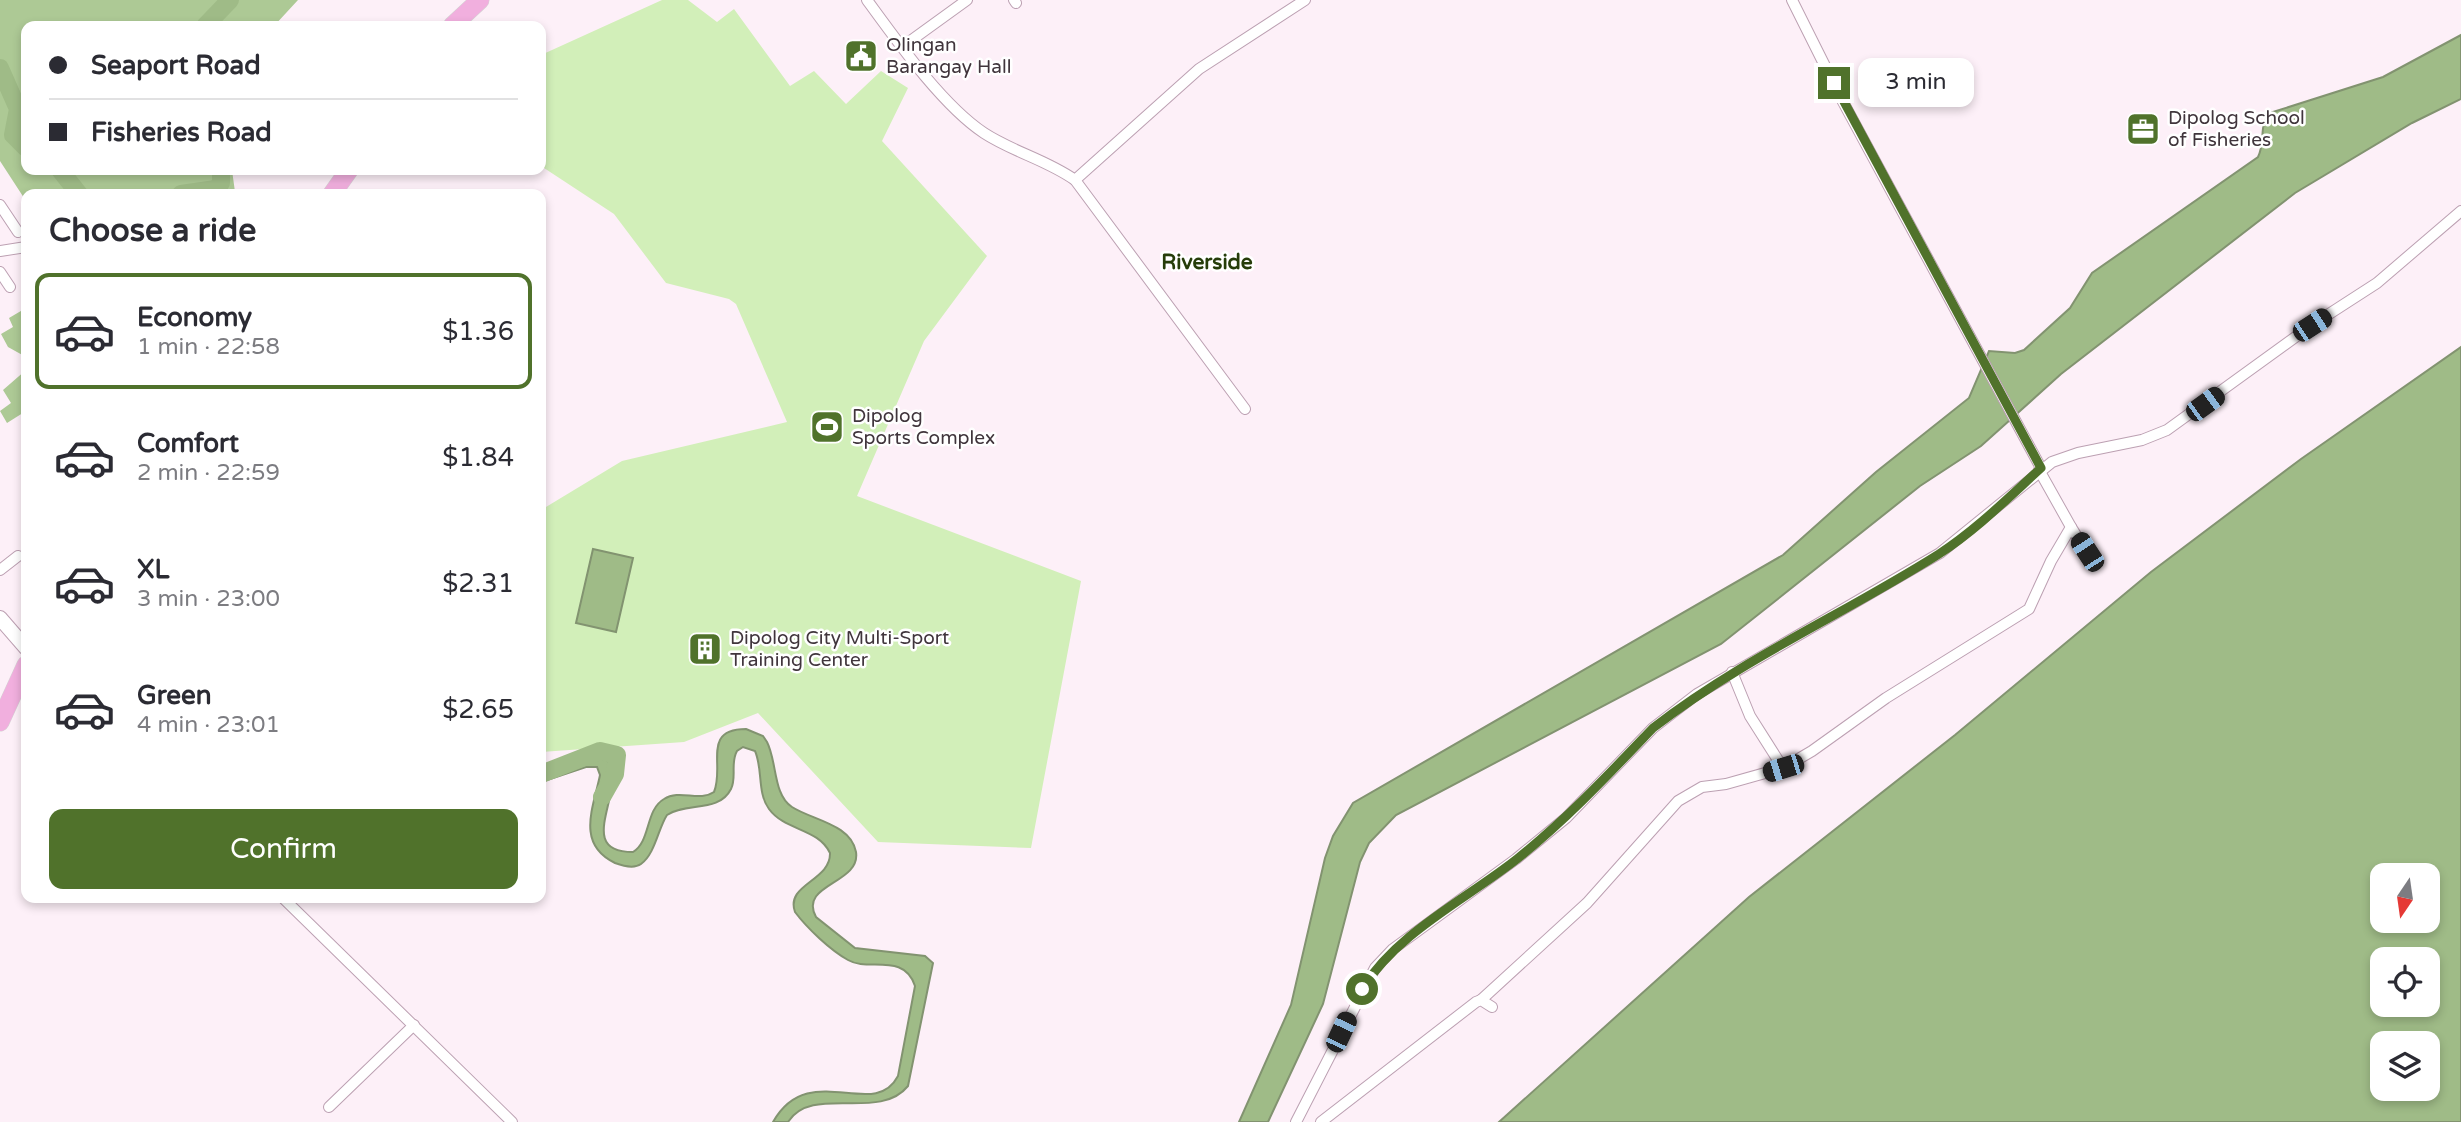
<!DOCTYPE html>
<html lang="en">
<head>
<meta charset="utf-8">
<style>
	:root { --surface:#fff; --page:#f7f7f7; --text:#2b2b33; --muted:#7c7c81; --line:#e1e1e2; --accent:#50722b }
	body { margin:0; font-family:"Varela Round",sans-serif; background:var(--page); color:var(--text); height:100vh; display:flex; flex-direction:column; font-size:26px; white-space:nowrap }
	* { box-sizing:border-box; margin:0 }
	p { font-size:23px; color:var(--muted) }
	.icon { flex:none; width:38px; height:38px; fill:none; stroke:currentColor; stroke-width:2; stroke-linecap:round; stroke-linejoin:round }
	.map { position:relative; flex:1; overflow:hidden }
	.details { position:absolute; left:21px; top:189px; width:525px; height:714px; display:flex; flex-direction:column; background:var(--surface); border-radius:14px; box-shadow:0 4px 10px #0003 }
	.details>* { flex:none }
	.top-card { position:absolute; left:21px; top:21px; width:525px; height:154px; border-radius:14px; box-shadow:0 4px 10px #0003; display:grid; align-content:center; height:154px; padding:0 28px; background:var(--surface) }
	.needle { width:46px; rotate:193deg }
	.fabs { position:absolute; left:2370px; top:863px; display:grid; gap:14px }
	.fabs a { display:grid; place-items:center; width:70px; height:70px; border-radius:14px; background:var(--surface); box-shadow:0 4px 10px #0003; font-size:35px }
	.end { position:absolute; width:32px; height:32px; margin:-16px; border:9px solid #50722b; background:#fff; box-shadow:0 0 0 4px #fff }
	.from { border-radius:50% }
	.bubble { position:absolute; height:49px; border-radius:14px; background:var(--surface); box-shadow:0 4px 10px #0003; font-size:23px; font-weight:600; line-height:49px; text-align:center }
	.car { position:absolute; width:21px; height:42px; margin:-21px -10px; border-radius:9px; box-shadow:0 0 5px 2px #0007; background:linear-gradient(#222 24%,#8ab4d8 0 40%,#222 0 76%,#8ab4d8 0 86%,#222 0) }
	.top-card b { display:flex; align-items:center; gap:24px; height:66px; font-size:26px }
	.top-card b+b { border-top:2px solid var(--line) }
	.top-card i { width:18px; height:18px; background:var(--text) }
	ul { padding:0; list-style:none }
	li { display:flex; align-items:center; gap:21px; height:116px; margin:0 14px 10px; padding:0 14px; border:4px solid transparent; border-radius:14px }
	li div { flex:1 }
	li b { display:block; font-size:26px }
	li em { font-style:normal; font-weight:600 }
	li.on { border-color:var(--accent) }
	li>.icon { width:63px; height:63px; stroke-width:1.5 }
	h2 { padding:0 28px; font-size:32px; line-height:84px }
	.cta { display:flex; gap:14px; margin-top:auto; padding:14px 28px }
	.cta a { flex:1; height:80px; border-radius:14px; background:var(--accent); color:#fff; font-size:28px; font-weight:600; line-height:80px; text-align:center }
	.map>svg:first-child { display:block }
</style>
</head>
<body>
<div class="map">
<svg width="2461" height="1122" viewBox="0 0 2461 1122">
	<rect width="100%" height="100%" fill="#fdf0f8"/>
	<path fill="#d2efb9" d="M662,0H688L717,22L734,9L790,86L814,71L846,104L881,71L908,88L882,141L987,256L924,341L857,496L1081,581L1031,848L878,842L758,713L684,742L541,752V510L622,461L787,422L736,304L729,299L666,283L614,214L541,166V55Z"/>
	<g fill="#adc995">
		<path d="M0,0H298L274,26H26V170H232L235,192L26,194V201L0,161Z"/>
		<path d="M26,308V357L8,347L1,334L13,327L9,318Z"/>
		<path d="M26,370V411L7,423L0,411L11,403L3,390Z"/>
	</g>
	<g fill="#9fbb87" stroke="#829370" stroke-width="2" fill-rule="evenodd">
		<path d="M2461,35V99L2412,123L2295,193L2061,374L1981,446L1920,486L1721,644L1396,815L1369,843L1360,862L1323,1004L1268,1122H1239L1291,1005L1325,858L1333,836L1353,803L1783,555L1876,472L1969,398L1989,351L2015,353L2024,350L2070,308L2092,273L2258,157C2266,141 2258,125 2270,113L2383,77Z"/>
		<path d="M2461,347V1122H1499L1749,897L1955,735L2151,572L2301,459ZM2382,875H2427V920H2382ZM2427,959V1004H2382V959ZM2427,1043V1088H2382V1043Z"/>
		<path d="M593,549L633,558L616,632L576,623Z"/>
		<path d="M746,729L763,736L767,742C777,761 773,795 792,807C812,820 851,824 856,852C861,884 798,884 816,917L855,948L925,956L933,963L908,1086C879,1122 812,1084 788,1122H773C809,1058 874,1122 898,1076L915,986C904,952 868,972 848,960C830,950 807,928 795,912C785,884 831,881 830,853C818,828 785,831 769,809C757,793 763,769 755,751L743,747L737,751C730,763 737,777 731,789C719,813 687,802 667,815C658,829 655,854 641,864C634,869 623,866 615,863C575,844 594,806 600,775L597,767H586L541,782V769L597,757L607,760C629,789 572,852 633,852C651,841 645,810 664,799C680,789 699,802 714,792C725,766 701,729 746,729Z"/>
	</g>
	<g fill="none" stroke-linecap="round" stroke-linejoin="round">
		<g stroke="#9fbb87" stroke-width="18">
			<path d="M205,26L230,0"/>
			<path d="M0,68L18,109L13,135L26,148"/>
			<path d="M60,170L79,194"/>
			<path d="M181,194L216,189L221,183V170"/>
			<path d="M541,774L600,751L617,755L615,774L602,797"/>
		</g>
		<defs>
			<g id="minor">
				<path d="M867,0C897,41 942,105 984,133C1013,152 1047,160 1075,180L1245,409"/>
				<path d="M1014,0L1016,3"/>
				<path d="M1792,0L1842,100L2041,468"/>
				<path d="M902,47L967,0"/>
				<path d="M1075,180L1199,69L1305,0"/>
				<path d="M0,205L18,232"/>
				<path d="M0,251L26,247"/>
				<path d="M0,272L10,287"/>
				<path d="M2071,527L2087,553"/>
				<path d="M0,570L18,556"/>
				<path d="M1732,672L1750,716L1783,768"/>
				<path d="M283,898L512,1122"/>
				<path d="M1481,1000L1587,903L1678,801L1702,787L1726,784L1783,768L1812,751L1886,698L2029,609L2051,561L2071,527L2039,470"/>
				<path d="M329,1107L414,1025"/>
				<path d="M1296,1122L1375,968L1393,949L1516,859L1566,818L1653,728L1697,694L1940,553L2052,462L2078,453L2142,440L2167,430L2312,325L2377,283L2461,211"/>
				<path d="M1321,1122L1476,1002L1481,1000L1492,1007"/>
			</g>
			<path id="tertiary" d="M0,618L26,648"/>
			<g id="primary">
				<path d="M452,26L480,0"/>
				<path d="M332,194L349,170"/>
				<path d="M0,722L26,665"/>
			</g>
		</defs>
		<use href="#minor" stroke="#bca0b2" stroke-width="12"/>
		<use href="#tertiary" stroke="#bca0b2" stroke-width="16"/>
		<use href="#primary" stroke="#d5d3d4" stroke-width="19"/>
		<use href="#minor" stroke="#fff" stroke-width="10"/>
		<use href="#tertiary" stroke="#fff" stroke-width="14"/>
		<use href="#primary" stroke="#f1afde" stroke-width="18"/>
	</g>
	<g fill="none" stroke-linecap="round" stroke-linejoin="round">
		<path stroke="#50722b" stroke-width="9" d="M1362,989C1398,932 1465,900 1517,859C1567,819 1609,774 1653,728C1742,659 1844,614 1939,554C1976,530 2008,498 2041,468L1834,83"/>
	</g>
	<defs>
		<symbol id="civic-square" viewBox="-11 -11 22 22"><rect x="-9" y="-9" width="18" height="18" rx="4" fill="#50722b" stroke="#fff"/><path d="M-.6-6.5H3V-4.5H.6V-3L4-1V1h2V6H-6V1h2V-1L-.6-3ZM-1.2 2.5V6h2.4V2.5Z" fill="#fff"/></symbol>
		<symbol id="office-square" viewBox="-11 -11 22 22"><rect x="-9" y="-9" width="18" height="18" rx="4" fill="#50722b" stroke="#fff"/><path d="M-6-3h4V-5.5h4V-3h4V5H-6ZM-1-4.5V-3h2v-1.5ZM-6 0V1H6V0Z" fill="#fff"/></symbol>
		<symbol id="stadium-square" viewBox="-11 -11 22 22"><rect x="-9" y="-9" width="18" height="18" rx="4" fill="#50722b" stroke="#fff"/><path d="M0-5a6.5 5 0 1 0 0 10a6.5 5 0 1 0 0-10ZM-3.5-1.8h7v3.6h-7Z" fill="#fff"/></symbol>
		<symbol id="building-square" viewBox="-11 -11 22 22"><rect x="-9" y="-9" width="18" height="18" rx="4" fill="#50722b" stroke="#fff"/><path d="M-4-6H4V6H1V3H-1V6H-4ZM-2.5-4.3h1.7v1.8h-1.7ZM.8-4.3h1.7v1.8H.8ZM-2.5-1h1.7V.8h-1.7ZM.8-1h1.7V.8H.8Z" fill="#fff"/></symbol>
	</defs>
	<g fill-rule="evenodd">
		<use href="#civic-square" x="842" y="37" width="38" height="38"/>
		<use href="#office-square" x="2124" y="110" width="38" height="38"/>
		<use href="#stadium-square" x="808" y="408" width="38" height="38"/>
		<use href="#building-square" x="686" y="630" width="38" height="38"/>
	</g>
	<g text-anchor="middle" dominant-baseline="central" stroke-width="5" stroke-linejoin="round" paint-order="stroke">
		<g font-size="19" fill="#40353c" stroke="#fff" text-anchor="start">
			<text x="886" y="45">Olingan<tspan x="886" dy="22">Barangay Hall</tspan></text>
			<text x="2168" y="118">Dipolog School<tspan x="2168" dy="22">of Fisheries</tspan></text>
			<text x="852" y="416">Dipolog<tspan x="852" dy="22">Sports Complex</tspan></text>
			<text x="730" y="638">Dipolog City Multi-Sport<tspan x="730" dy="22">Training Center</tspan></text>
		</g>
		<g font-size="21" font-weight="bold" fill="#263d0a" stroke="#fff">
			<text x="1207" y="262">Riverside</text>
		</g>
	</g>
</svg>
<div class="fabs">
<a><svg class="needle" viewBox="-14 -14 28 28"><path d="M0-13l5 13h-10z" fill="#e53935"/><path d="M0 13l5-13h-10z" fill="#7c7c81"/></svg></a>
<a><svg class="icon" aria-label="locate" viewBox="0 0 24 24"><circle cx="12" cy="12" r="6"/><path d="M12 2v4M12 18v4M2 12h4M18 12h4"/></svg></a>
<a><svg class="icon" aria-label="layers" viewBox="0 0 24 24"><path d="M12 4l9 5-9 5-9-5zM3 14l9 5 9-5"/></svg></a>
</div>
<i class="end from" style="left:1362px;top:989px"></i>
<i class="end" style="left:1834px;top:83px"></i>
<div class="bubble" style="left:1858px;top:58px;width:116px">3 min</div>
<i class="car" style="left:2312px;top:325px;rotate:57deg"></i>
<i class="car" style="left:2205px;top:404px;rotate:54deg"></i>
<i class="car" style="left:2087px;top:552px;rotate:327deg"></i>
<i class="car" style="left:1783px;top:768px;rotate:253deg"></i>
<i class="car" style="left:1341px;top:1032px;rotate:25deg"></i>
<div class="top-card">
<b><i class="from"></i>Seaport Road</b>
<b><i></i>Fisheries Road</b>
</div>
<section class="details">
<h2>Choose a ride</h2>
<ul>
<li class="on"><svg class="icon" aria-label="car" viewBox="0 0 24 24"><path d="M5 17H2v-5l4-1 3-4h7l3 4 3 1v5h-3M9 17h6M6 11h13"/><circle cx="7" cy="17" r="2"/><circle cx="17" cy="17" r="2"/></svg><div><b>Economy</b><p>1 min · 22:58</p></div><em>$1.36</em></li>
<li><svg class="icon" aria-label="car" viewBox="0 0 24 24"><path d="M5 17H2v-5l4-1 3-4h7l3 4 3 1v5h-3M9 17h6M6 11h13"/><circle cx="7" cy="17" r="2"/><circle cx="17" cy="17" r="2"/></svg><div><b>Comfort</b><p>2 min · 22:59</p></div><em>$1.84</em></li>
<li><svg class="icon" aria-label="car" viewBox="0 0 24 24"><path d="M5 17H2v-5l4-1 3-4h7l3 4 3 1v5h-3M9 17h6M6 11h13"/><circle cx="7" cy="17" r="2"/><circle cx="17" cy="17" r="2"/></svg><div><b>XL</b><p>3 min · 23:00</p></div><em>$2.31</em></li>
<li><svg class="icon" aria-label="car" viewBox="0 0 24 24"><path d="M5 17H2v-5l4-1 3-4h7l3 4 3 1v5h-3M9 17h6M6 11h13"/><circle cx="7" cy="17" r="2"/><circle cx="17" cy="17" r="2"/></svg><div><b>Green</b><p>4 min · 23:01</p></div><em>$2.65</em></li>
</ul>
<div class="cta"><a>Confirm</a></div>
</section>
</div>
</body>
</html>
